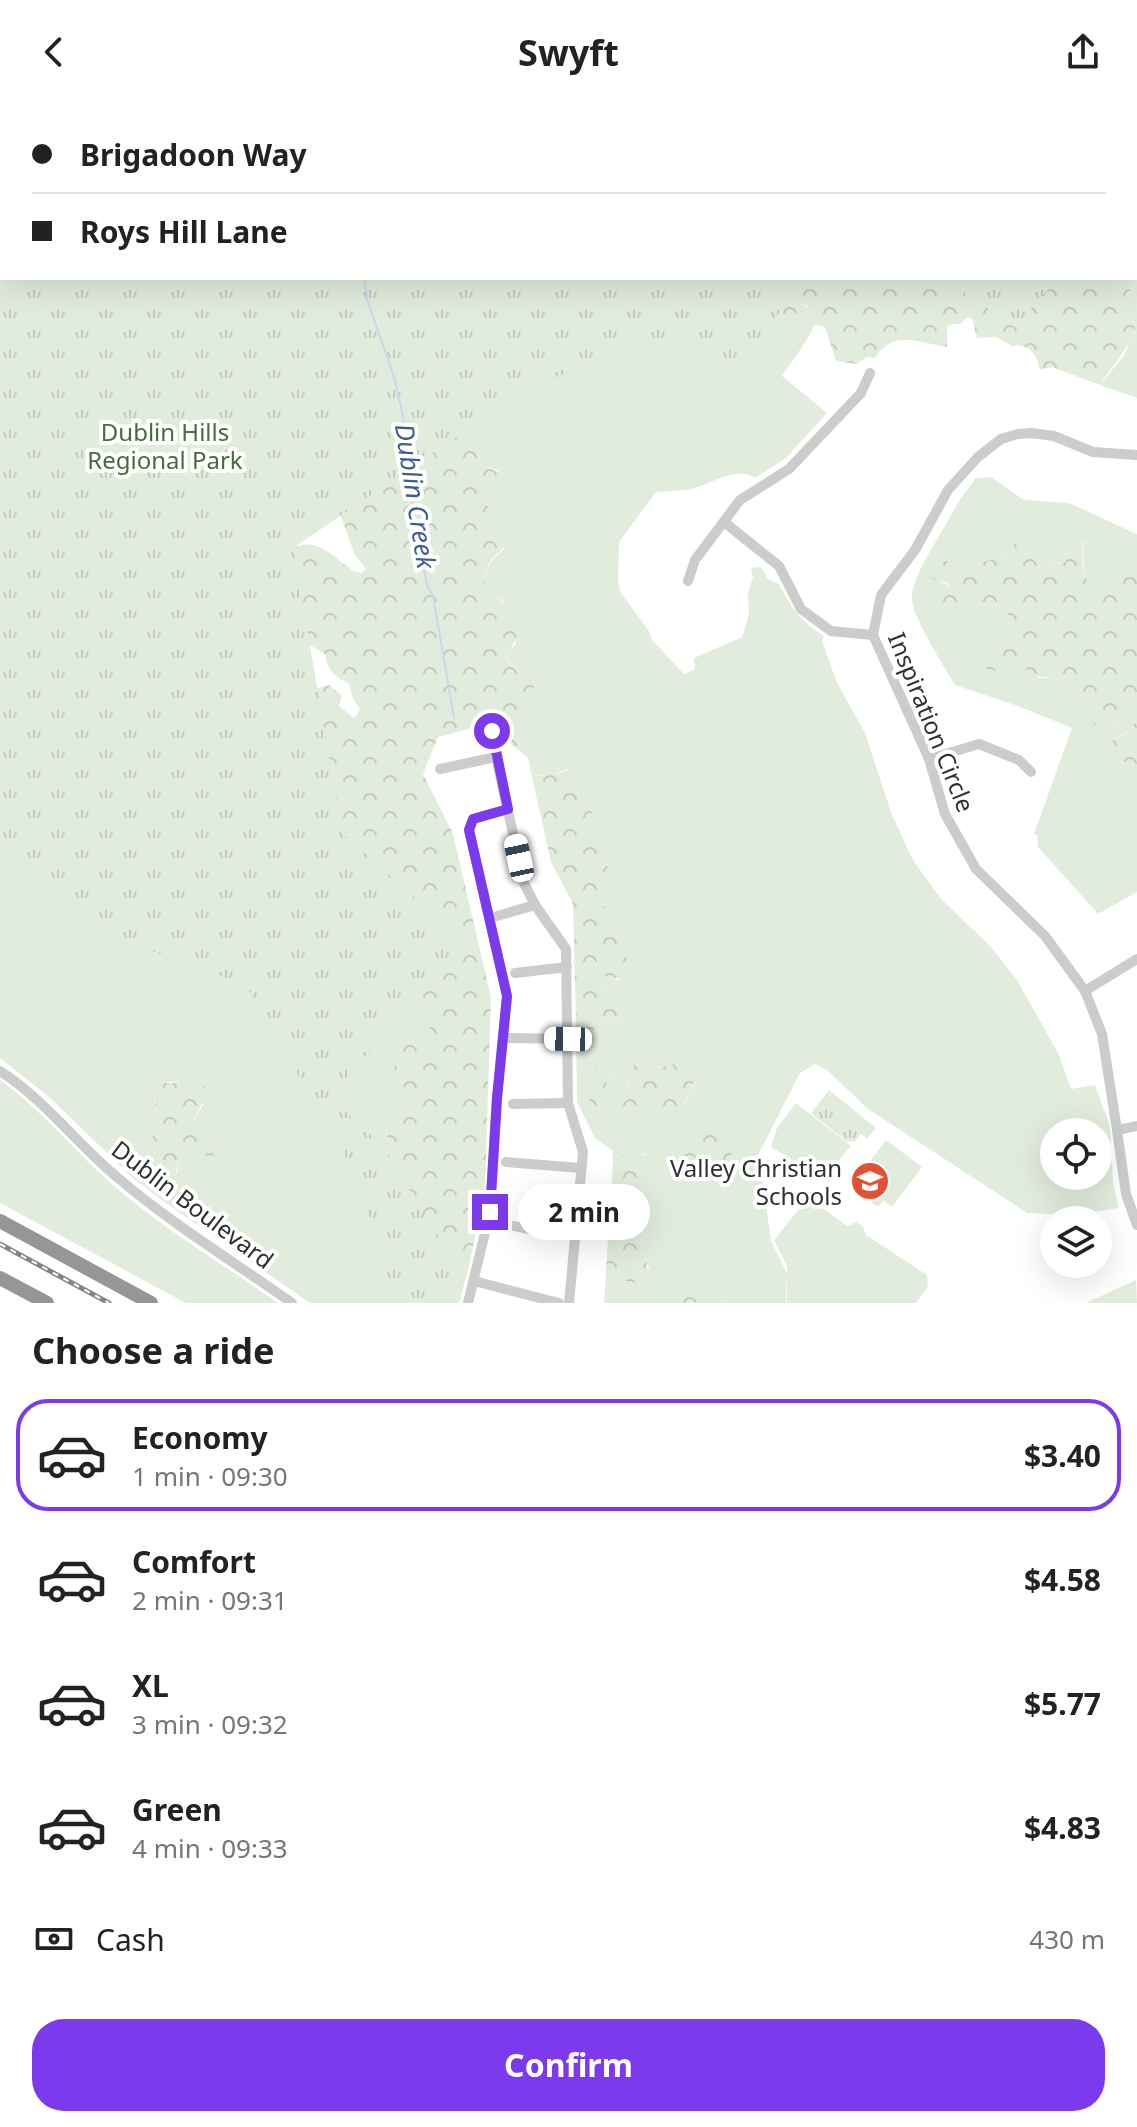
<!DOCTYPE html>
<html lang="en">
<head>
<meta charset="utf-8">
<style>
	:root { --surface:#fff; --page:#f2f2f2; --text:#222; --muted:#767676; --line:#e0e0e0; --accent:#7c3aed }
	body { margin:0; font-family:"Noto Sans",sans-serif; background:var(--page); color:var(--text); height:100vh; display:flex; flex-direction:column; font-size:30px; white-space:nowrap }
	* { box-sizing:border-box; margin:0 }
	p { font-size:26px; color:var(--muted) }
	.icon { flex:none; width:44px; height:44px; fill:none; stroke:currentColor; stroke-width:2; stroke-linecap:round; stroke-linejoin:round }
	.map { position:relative; height:1199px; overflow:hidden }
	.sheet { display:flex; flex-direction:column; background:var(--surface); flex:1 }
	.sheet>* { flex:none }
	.hud { position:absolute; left:0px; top:0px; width:1138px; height:176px; box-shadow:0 8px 32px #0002; display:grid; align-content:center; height:176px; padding:0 32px; background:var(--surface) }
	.controls { position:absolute; left:1040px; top:1014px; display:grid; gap:16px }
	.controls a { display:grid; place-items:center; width:72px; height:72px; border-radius:50%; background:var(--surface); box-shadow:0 8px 32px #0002; font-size:40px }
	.end { position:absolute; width:36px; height:36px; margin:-18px; border:10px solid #7c3aed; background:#fff; box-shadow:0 0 0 4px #fff }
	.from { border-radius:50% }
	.bubble { position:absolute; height:56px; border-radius:28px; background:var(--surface); box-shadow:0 8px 32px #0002; font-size:26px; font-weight:700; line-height:56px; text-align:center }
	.car { position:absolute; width:24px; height:48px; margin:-24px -12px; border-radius:10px; box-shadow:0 0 6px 2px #0007; background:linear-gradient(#fff 24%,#345 0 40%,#fff 0 76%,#345 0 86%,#fff 0) }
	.hud b { display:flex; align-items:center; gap:28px; height:76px; font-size:30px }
	.hud b+b { border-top:2px solid var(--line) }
	.hud i { width:20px; height:20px; background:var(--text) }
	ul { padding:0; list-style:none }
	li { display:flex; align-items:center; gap:24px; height:112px; margin:0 16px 12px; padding:0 16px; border:4px solid transparent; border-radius:32px }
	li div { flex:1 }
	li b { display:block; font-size:30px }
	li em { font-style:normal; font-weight:700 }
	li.active { border-color:var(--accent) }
	li>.icon { width:72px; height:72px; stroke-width:1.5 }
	h2 { padding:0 32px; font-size:36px; line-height:96px }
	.pay { display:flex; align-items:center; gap:20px; height:88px; padding:0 32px; font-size:30px }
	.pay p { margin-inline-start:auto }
	.action { display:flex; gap:16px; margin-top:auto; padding:16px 32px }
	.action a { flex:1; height:92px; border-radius:32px; background:var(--accent); color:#fff; font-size:32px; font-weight:700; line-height:92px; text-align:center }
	header { display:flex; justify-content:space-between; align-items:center; height:104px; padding:0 32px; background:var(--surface); font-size:36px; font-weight:700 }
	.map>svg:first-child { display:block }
</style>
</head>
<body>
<header><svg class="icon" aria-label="back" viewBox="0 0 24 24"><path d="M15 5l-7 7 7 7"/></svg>Swyft<svg class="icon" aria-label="share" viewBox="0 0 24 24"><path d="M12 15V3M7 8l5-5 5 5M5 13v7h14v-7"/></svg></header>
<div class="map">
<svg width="1137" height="1199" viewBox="0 0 1137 1199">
	<defs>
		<pattern id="forest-crowns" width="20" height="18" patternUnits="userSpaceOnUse" patternTransform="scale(2)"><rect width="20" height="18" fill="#e2ecdd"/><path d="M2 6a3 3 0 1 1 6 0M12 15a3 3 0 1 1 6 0" fill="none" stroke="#c2cbbe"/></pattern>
		<pattern id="park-tufts" width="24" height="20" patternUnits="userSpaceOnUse" patternTransform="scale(2)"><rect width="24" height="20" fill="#e2ecdd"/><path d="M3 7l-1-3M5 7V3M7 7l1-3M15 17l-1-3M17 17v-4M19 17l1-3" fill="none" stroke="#c2cbbe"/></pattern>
	</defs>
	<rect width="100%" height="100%" fill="#fff"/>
	<g fill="#e2ecdd" fill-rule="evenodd">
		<path d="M935,0H1137V67L1136,2H936Z"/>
		<path d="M1133,180L1137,181V294L1100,281L1124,251L1135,226L1127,191Z"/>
		<path d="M801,200C810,203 816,210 814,220C813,230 789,261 782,272L827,309L786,354L755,374C735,361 709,382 688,386C678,387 667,387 656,388L619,438L618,478L621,489L649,527L652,536L684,570L695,565L694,554L742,533L749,510L748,489L753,473L751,464L761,463L768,475L779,480C790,503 803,519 824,532L822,537L837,579L865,629L892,711L913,756L941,795L991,843L1017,876L1059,951L1071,985L1095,981L1110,1022L1113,1078L1119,1104L1075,1111L1027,1109L868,1005L827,966L815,960L800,969L759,1049L771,1137L787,1169L786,1199H720L724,1196L697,1184L678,1199H604L605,1183L616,1176L638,1179L649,1165C642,1147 639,1121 644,1102L634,1088V1060L639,1053L647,1049L618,1052L613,1059V1047L595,1034L577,998L576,920L582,922L625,914L620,892L612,884L595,883L589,875L592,866L597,863L607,872L619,876L621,848L614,830V819L606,809L602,795L609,764L605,757L600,736V727L584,689L582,673L567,665L553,671H537L532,673L528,654L521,648V609L540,572L516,566L506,552L516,539L503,497L483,487C486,465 487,458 505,445L495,430L486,395L498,384V367L481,360L475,332L423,264L797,205ZM679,959L695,979L684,1001L635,1007L626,1013L607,1005L597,1004L595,973L597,961L618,964L606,980L617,996L622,998L628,994L629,962L642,960L651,965ZM705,1025L725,1075L716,1073L715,1062L678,1070L667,1046L673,1043L684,1031ZM1054,1028H1098V1072H1054Z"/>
		<path d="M991,373L1024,396L1069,399L1137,430V471L1130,466H1118L1101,482L1090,481L1084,475L1083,438L1060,440L1067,450V458L1037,459L1024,441L1010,447L998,456L963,468L951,458L928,451L961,394L976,374Z"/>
		<path d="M920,466L949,482L952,500L964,506L982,500L1005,504L1010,516C1002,532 986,545 982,562L1012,565L1024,564L1039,574H1054L1061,580L1094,599V608L1111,619L1127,612H1135C1137,626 1123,630 1113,636L1120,657L1127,656L1137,660V788L1098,810L1038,743L1037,731L1034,730L1072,624L1018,602L955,581C945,564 913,514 912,496C911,486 916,475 920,466Z"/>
		<path d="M0,609L204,702L436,881C428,890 431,905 437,914C425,933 422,937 400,940L399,980L418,993C412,1006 399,1008 385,1012L387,1033L403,1056V1065L438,1164L456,1158L469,1162L459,1199H310L163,1097L133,1074L48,992L0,954ZM190,976L203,1001L193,1017C200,1028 213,1030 221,1041L209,1052L184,1049L178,1058L177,1069L160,1073C160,1066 161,1059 160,1053C159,1034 146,1028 157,1008L154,998L162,979Z"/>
		<path d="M0,976C42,1006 74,1047 113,1081C163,1125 223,1160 278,1199H186L0,1099Z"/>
		<path d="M796,999L851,1042L823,1075L771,1043L777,1024Z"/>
		<path d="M886,1036L922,1063L892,1103L883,1096L878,1103L851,1082Z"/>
		<path d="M808,1094L847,1122L857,1118L863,1123L866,1131L927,1171L928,1182L916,1199H787V1162L774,1136Z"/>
		<path d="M1136,1176L1137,1199H1086Z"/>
	</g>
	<g fill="url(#forest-crowns)">
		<path d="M1136,67L1137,181L1133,180L1127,191C1129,199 1134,207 1136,215C1137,238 1110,263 1100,281L1052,263L1040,266C1037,251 1029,239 1012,242L996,233L977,234L972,214H966L961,220H953L947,223V243C919,239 893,225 875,254L867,253L857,260L836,257L825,223L814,221L813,208L806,201L801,200L797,205L796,214L789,217H775L695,174H1136Z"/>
		<path d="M482,311L484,322L475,332L481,360L504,371L498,384L486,395L495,430L509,435C505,446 499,447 492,455C485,464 485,475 483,486C516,504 530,517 506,553L516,566L540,572L521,609V648L484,621L438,633L423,670L453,730L491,893L485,1085L469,1162L456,1158L438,1164L391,1073L403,1065V1056L387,1033L385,1012L393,1006C405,1006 412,1005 417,993L399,980L393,973L397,946L400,940C422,937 425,933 436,914L431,905L421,902L418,890L433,885L436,881L0,605L320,584L329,581L342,592L339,602L354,614L360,606L352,592L349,580C334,572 328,567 325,550L299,535L264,461C282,450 302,432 323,445C335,451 344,462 356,468L362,469L366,465L354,449L337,401Z"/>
		<path d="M1072,429L1080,430C1086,447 1078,467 1090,481L1101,482L1118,466H1130L1137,471V660C1123,655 1117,660 1106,649L1107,640C1118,631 1137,629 1135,612C1121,612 1110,622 1095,621L1089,614L1094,608V599L1061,580L1054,574L1033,572L1024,564C1008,566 996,571 981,562C986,545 1001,532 1010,516L1005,504L982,500L964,506L936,495V489L949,481L944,478L935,476L920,466L928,451L951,458L963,468C969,466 975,461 981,459C994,454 1008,456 1013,440L1024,441L1037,459L1066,458L1067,450L1060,440L1062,432Z"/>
		<path d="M576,664L582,673L584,689L600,727V736L605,757L613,774L612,781L604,786C599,807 611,807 614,821C619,840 618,846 633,861L627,867L626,874C617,876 609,872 600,872L597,863L592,866L589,875L595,883L612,884L634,906L625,914L602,918L592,927L576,920L573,800L551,758L532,673C540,670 544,672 551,671C560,670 567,665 576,664Z"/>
		<path d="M604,952L611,954L618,964L606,980L617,996L622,998L628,994L629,962L642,960L652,965L679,959L693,961L695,963C698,980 685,999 675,1013L663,1016L635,1007L626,1013L618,1014L607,1005L597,1004L589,996L597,961Z"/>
		<path d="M199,972C213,991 200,1000 193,1017C200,1028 213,1030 221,1041L217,1051L209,1052L184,1049L178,1058L174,1078L165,1079L160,1073C160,1066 161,1059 160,1052C158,1029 142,1035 157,1008C154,996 154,988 162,979H173Z"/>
		<path d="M705,1025L728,1032C733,1049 734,1068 719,1079L715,1062L678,1070L663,1053L667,1045L673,1043L684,1031Z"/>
		<path d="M651,1033L654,1034L655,1039C648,1048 639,1051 634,1060L637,1073L634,1088L644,1102C640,1119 642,1139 646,1155C647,1163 649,1166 647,1175L638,1179L616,1176L605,1183L613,1059C622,1046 636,1037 651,1033Z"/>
		<path d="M708,1181L720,1186L724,1196L720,1199H678L697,1184Z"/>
	</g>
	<g fill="url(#park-tufts)">
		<path d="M0,0H845L847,2H2V174H801L744,264L640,234L517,292L293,444L341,722L338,726L466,839L329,993L383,1042L463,1174L456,1199H393L360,1078L246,881L125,837L0,744Z"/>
		<path d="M944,174H1059L1014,223Z"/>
		<path d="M829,986L876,1024L867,1035L861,1030L855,1037L847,1038L811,1009Z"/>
	</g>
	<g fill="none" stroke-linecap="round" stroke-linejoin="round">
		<g stroke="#cad7ec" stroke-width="2">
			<path d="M333,0L334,2"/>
			<path d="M865,0L866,2"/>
			<path d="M1136,128H1137"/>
			<path d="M364,174L367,195L394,273L403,312L417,436L428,484L433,492L454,614"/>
		</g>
		<g stroke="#ccc" stroke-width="10">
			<path d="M1137,351L1093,348L1054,332L1031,329L1018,330L1001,335L978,353L948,386L915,446L881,491L873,531L929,655L945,710L976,765L1045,832L1085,887L1102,930L1117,1026L1137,1022"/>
			<path d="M724,418L779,462L801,505L831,527L873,531"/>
			<path d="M688,477L695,456L740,396L789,365L861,289L870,269"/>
			<path d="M492,627L496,653L524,779L535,801L566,845L568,999L583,1048L569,1199"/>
			<path d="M929,655L979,640L1019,656L1031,668"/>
			<path d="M440,665L496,653"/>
			<path d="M497,812L535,801"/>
			<path d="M515,869L567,863"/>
			<path d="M1085,887L1137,855"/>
			<path d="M503,934L568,935"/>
			<path d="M0,967C45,996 77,1040 118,1074C172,1120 234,1158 292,1199"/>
			<path d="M513,1000L568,999"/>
			<path d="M1117,1026L1126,1090L1137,1121"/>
			<path d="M506,1058L581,1064"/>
			<path d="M487,1117L550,1129L575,1130"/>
			<path d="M474,1177L559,1199"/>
			<path d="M468,1199L490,1108L497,994L507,892L469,726L473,715L508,705"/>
		</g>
		<g stroke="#969696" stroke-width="14">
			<path d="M0,1117L151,1199"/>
			<path d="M0,1174L47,1199"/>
		</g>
		<defs>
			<path id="rail" d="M0,1140L109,1199"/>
		</defs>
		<use href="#rail" stroke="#848484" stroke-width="5"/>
		<use href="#rail" stroke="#fff" stroke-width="2" stroke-dasharray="6" stroke-linecap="butt"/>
	</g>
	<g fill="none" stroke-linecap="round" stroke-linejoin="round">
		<path stroke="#7c3aed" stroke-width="10" d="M490,1108L497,994L507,892L469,726L473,715L508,705L492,627"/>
	</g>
	<defs>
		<symbol id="school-disc" viewBox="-11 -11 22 22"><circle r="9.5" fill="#e45034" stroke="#fff"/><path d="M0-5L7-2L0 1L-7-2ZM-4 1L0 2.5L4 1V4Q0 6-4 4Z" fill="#fff"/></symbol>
	</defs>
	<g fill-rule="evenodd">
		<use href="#school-disc" x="848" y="1055" width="44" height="44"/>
	</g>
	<g text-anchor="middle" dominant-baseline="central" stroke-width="8" stroke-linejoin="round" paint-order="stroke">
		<g font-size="24" fill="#486b3d" stroke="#fff">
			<text x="165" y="327">Dublin Hills<tspan x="165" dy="28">Regional Park</tspan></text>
		</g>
		<g font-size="24" fill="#2f2f2f" stroke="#fff">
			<text transform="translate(932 618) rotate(68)">Inspiration Circle</text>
			<text transform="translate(193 1100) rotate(37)">Dublin Boulevard</text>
		</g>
		<g font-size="24" fill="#2f2f2f" stroke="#fff" text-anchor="end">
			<text x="842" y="1063">Valley Christian<tspan x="842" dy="28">Schools</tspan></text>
		</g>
		<g font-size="26" font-style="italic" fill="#3d5d91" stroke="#fff">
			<text transform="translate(416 392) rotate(81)">Dublin Creek</text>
		</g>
	</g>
</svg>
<div class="controls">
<a><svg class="icon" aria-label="locate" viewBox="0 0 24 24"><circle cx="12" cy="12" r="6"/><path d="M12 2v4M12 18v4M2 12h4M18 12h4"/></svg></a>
<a><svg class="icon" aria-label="layers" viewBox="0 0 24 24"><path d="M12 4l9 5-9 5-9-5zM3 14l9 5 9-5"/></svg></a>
</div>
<i class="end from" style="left:492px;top:627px"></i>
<i class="end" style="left:490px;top:1108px"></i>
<div class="bubble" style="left:518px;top:1080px;width:132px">2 min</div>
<i class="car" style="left:519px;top:754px;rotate:348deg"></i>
<i class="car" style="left:568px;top:935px;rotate:271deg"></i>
<div class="hud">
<b><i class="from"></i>Brigadoon Way</b>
<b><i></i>Roys Hill Lane</b>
</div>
</div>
<section class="sheet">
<h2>Choose a ride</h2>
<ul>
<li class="active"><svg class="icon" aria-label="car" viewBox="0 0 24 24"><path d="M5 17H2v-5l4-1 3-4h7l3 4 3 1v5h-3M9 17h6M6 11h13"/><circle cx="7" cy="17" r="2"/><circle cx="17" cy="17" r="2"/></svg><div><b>Economy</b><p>1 min · 09:30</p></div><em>$3.40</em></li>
<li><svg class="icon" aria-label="car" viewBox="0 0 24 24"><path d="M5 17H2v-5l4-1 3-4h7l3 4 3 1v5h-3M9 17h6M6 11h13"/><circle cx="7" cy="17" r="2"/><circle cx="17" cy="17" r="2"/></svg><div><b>Comfort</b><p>2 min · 09:31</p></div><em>$4.58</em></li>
<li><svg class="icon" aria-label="car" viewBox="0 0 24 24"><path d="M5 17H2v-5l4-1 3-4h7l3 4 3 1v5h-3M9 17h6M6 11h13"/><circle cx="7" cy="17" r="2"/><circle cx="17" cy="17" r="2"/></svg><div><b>XL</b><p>3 min · 09:32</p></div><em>$5.77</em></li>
<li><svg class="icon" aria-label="car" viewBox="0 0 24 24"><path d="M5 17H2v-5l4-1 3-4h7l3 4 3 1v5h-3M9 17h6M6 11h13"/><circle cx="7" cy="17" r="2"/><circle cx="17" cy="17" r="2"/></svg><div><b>Green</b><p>4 min · 09:33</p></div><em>$4.83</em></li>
</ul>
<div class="pay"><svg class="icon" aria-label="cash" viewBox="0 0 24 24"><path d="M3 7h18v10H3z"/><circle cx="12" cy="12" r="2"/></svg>Cash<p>430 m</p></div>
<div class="action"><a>Confirm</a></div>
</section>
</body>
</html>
